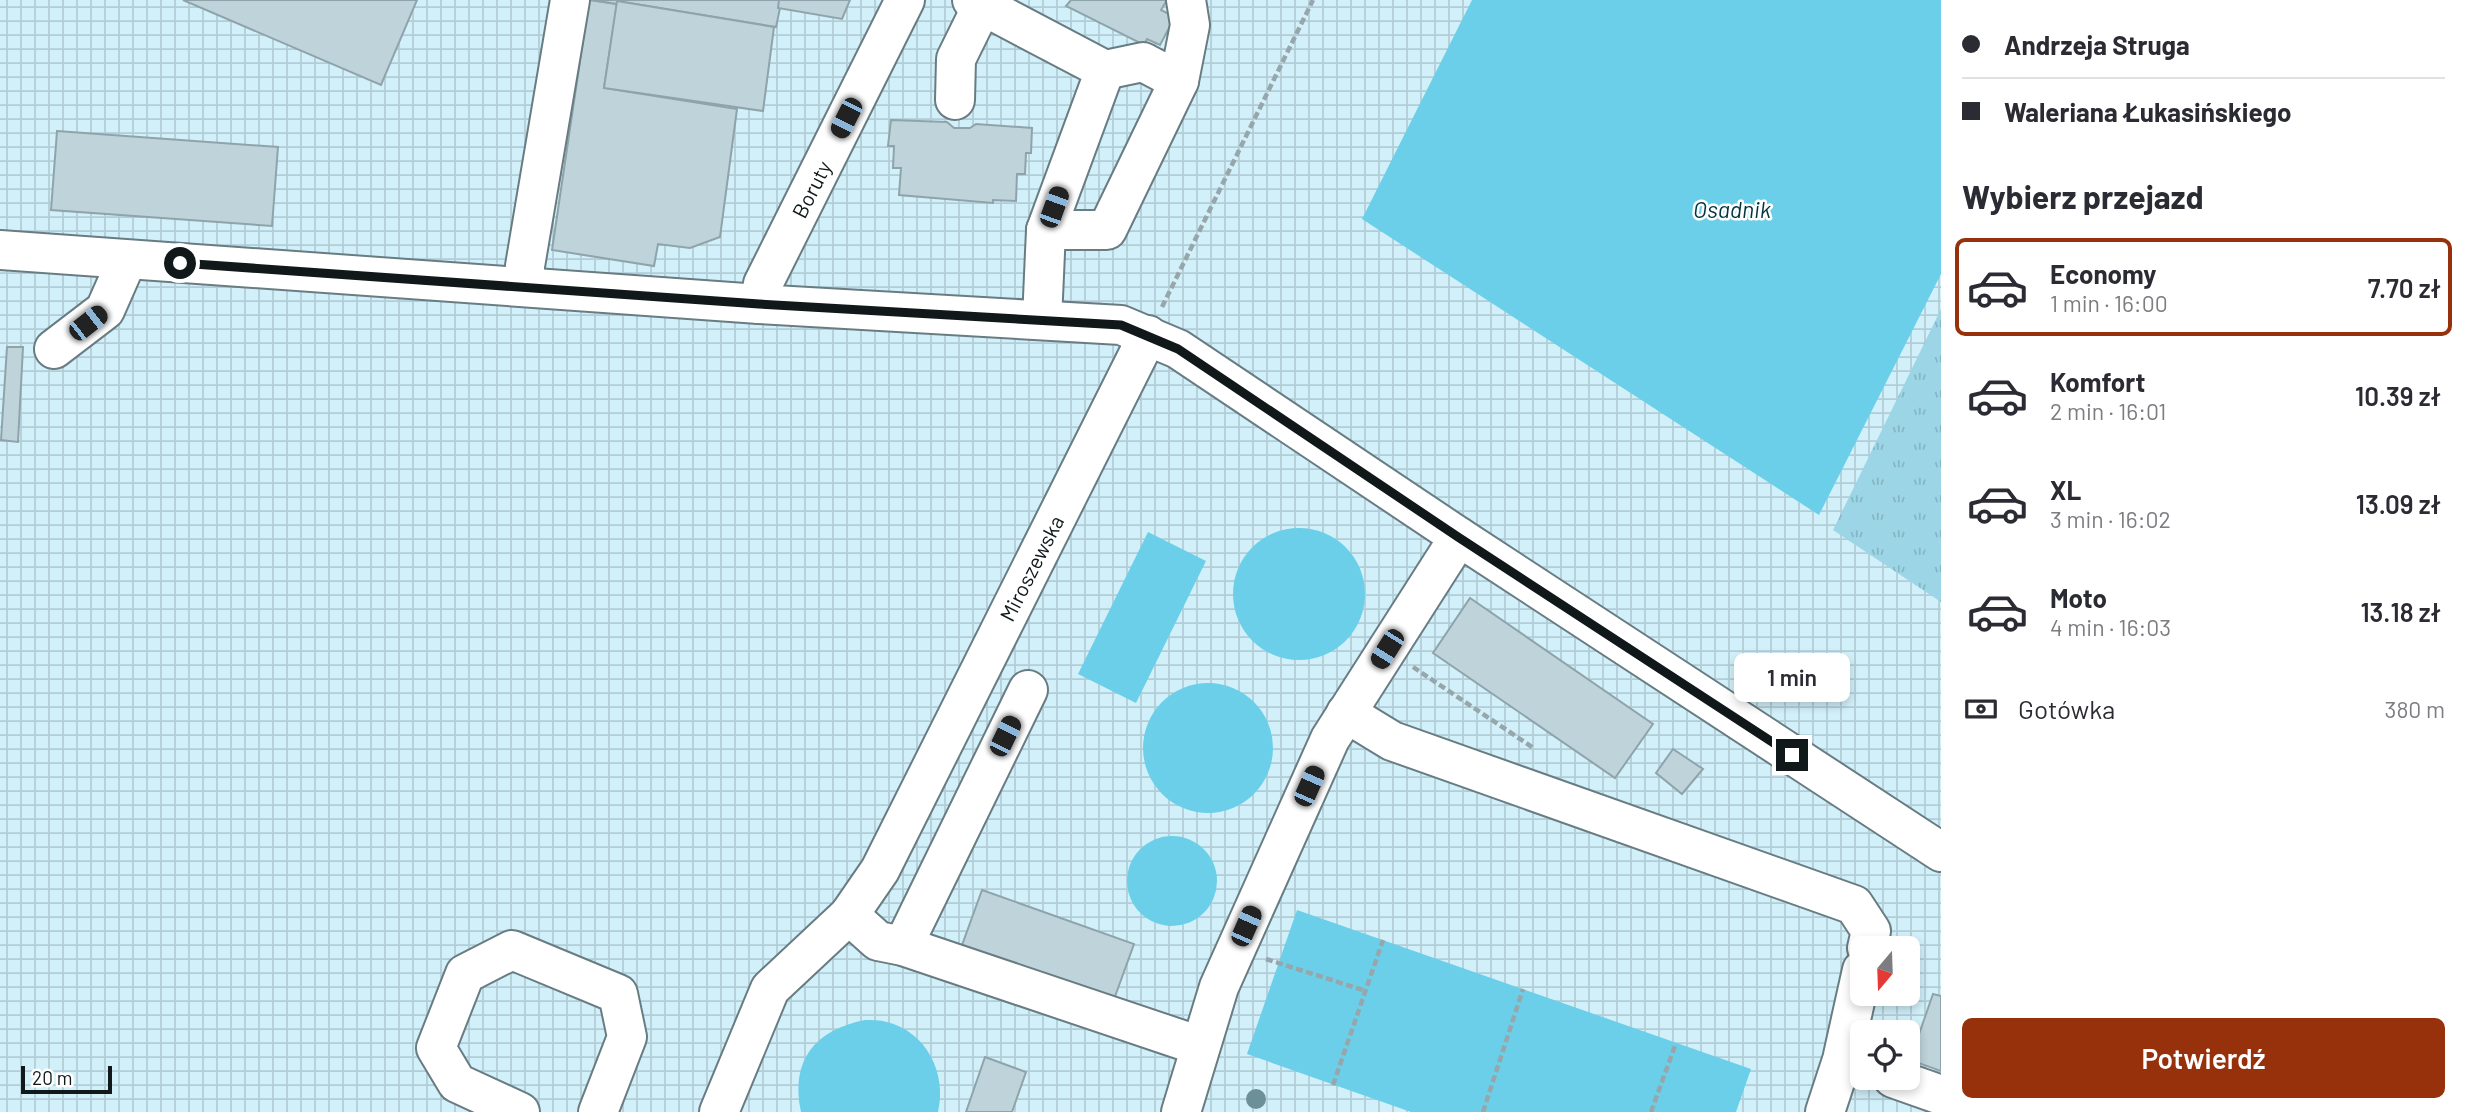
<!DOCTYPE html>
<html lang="pl">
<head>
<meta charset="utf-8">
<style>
	:root { --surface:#fff; --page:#f2f2f3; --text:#2b2b33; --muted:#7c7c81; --line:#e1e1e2; --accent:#97310c }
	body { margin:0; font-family:Barlow,sans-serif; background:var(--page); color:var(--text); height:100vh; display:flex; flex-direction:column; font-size:26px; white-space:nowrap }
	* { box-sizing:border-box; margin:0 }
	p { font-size:23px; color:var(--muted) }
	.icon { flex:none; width:38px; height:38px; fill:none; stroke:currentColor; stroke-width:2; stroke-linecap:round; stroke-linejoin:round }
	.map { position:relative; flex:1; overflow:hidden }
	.details { display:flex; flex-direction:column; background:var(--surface); width:525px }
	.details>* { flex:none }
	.banner { display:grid; align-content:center; height:154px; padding:0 21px; background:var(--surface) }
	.needle { width:46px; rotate:199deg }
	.fabs { position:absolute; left:1850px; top:936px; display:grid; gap:14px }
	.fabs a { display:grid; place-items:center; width:70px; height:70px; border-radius:10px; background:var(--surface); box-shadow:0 4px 10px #0003; font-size:35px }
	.scale { position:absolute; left:21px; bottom:18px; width:91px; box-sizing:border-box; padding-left:7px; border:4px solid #10181a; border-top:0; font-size:19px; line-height:24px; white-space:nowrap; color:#10181a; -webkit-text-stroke:5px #fff; paint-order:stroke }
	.end { position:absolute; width:32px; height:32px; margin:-16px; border:9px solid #10181a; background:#fff; box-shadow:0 0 0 4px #fff }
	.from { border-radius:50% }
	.bubble { position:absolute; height:49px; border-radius:10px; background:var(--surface); box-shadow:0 4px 10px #0003; font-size:23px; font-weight:600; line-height:49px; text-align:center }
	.car { position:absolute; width:21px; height:42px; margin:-21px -10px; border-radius:9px; box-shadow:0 0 5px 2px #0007; background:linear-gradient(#222 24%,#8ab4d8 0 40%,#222 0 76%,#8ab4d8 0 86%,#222 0) }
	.banner b { display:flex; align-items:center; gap:24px; height:66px; font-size:26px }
	.banner b+b { border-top:2px solid var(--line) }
	.banner i { width:18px; height:18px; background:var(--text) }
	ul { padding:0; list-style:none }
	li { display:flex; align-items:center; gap:21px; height:98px; margin:0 14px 10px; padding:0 7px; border:4px solid transparent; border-radius:10px }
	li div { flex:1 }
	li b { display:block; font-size:26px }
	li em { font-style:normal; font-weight:600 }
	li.selected { border-color:var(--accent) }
	li>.icon { width:63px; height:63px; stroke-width:1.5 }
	h2 { padding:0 21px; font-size:32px; line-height:84px }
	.pay { display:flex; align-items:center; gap:18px; height:77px; padding:0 21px; font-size:26px }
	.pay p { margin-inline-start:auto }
	.button { display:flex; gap:14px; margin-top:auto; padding:14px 21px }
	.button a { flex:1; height:80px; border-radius:10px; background:var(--accent); color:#fff; font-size:28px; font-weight:600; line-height:80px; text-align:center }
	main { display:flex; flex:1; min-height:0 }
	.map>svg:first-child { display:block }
</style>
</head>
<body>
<main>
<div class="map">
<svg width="1941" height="1112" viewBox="0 0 1941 1112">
	<defs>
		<pattern id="industrial-grid" width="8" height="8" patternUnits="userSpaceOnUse" patternTransform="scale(1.75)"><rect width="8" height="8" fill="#d1f0fa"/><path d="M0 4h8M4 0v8" fill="none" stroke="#b2cdd6"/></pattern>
		<pattern id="grass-tufts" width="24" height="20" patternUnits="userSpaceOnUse" patternTransform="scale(1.75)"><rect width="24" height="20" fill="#9cd5e5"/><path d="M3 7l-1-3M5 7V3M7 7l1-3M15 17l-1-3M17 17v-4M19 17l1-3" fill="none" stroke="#85b6c4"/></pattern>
	</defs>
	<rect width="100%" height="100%" fill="#e6f8fd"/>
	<path fill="url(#industrial-grid)" fill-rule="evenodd" d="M0,0H1941V1112H0ZM1862,948H1908V994H1862ZM1862,1032H1908V1078H1862Z"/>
	<path fill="url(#grass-tufts)" d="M1941,309V602L1833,530Z"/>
	<g fill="#6bcfe9">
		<path d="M1472,0H1941V274L1819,515L1362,219Z"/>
		<circle cx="1299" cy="594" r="66"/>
		<path d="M1148,532L1206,561L1136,703L1078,674Z"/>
		<circle cx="1208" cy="748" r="65"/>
		<circle cx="1172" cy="881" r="45"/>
		<path d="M1297,910L1751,1069L1736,1112H1411L1247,1054Z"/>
		<path d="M865,1020C872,1020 880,1020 887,1022C927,1032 947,1074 938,1112H801C790,1060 815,1030 865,1020Z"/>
	</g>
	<g fill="#bed4da" stroke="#8fa4aa" stroke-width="2">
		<path d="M183,0H417L381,85Z"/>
		<path d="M589,0L617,4L604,88L737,109L720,237L690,248L658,244L654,266L552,250Z"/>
		<path d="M592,0H779L780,8L776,27L617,1V4Z"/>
		<path d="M779,0H850L842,19L778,8Z"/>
		<path d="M1071,0H1167L1161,10L1175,17L1160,45L1147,39L1144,45L1066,6Z"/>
		<path d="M617,1L774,27L763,111L604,88Z"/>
		<path d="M891,120L947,122L954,128H970L976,124L1032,128L1031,153H1026L1025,174H1017L1016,201L993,200V203L899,195L901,168H893L894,146H888Z"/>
		<path d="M57,131L278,147L272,226L51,210Z"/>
		<path d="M7,347H23L18,442L1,440Z"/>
		<path d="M1470,598L1653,724L1615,778L1433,653Z"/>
		<path d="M1673,749L1703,769L1682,794L1656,773Z"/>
		<path d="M982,890L1134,944L1113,1002L961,948Z"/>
		<path d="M1933,994L1941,996V1071L1910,1060Z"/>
		<path d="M985,1057L1026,1072L1012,1112H966Z"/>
	</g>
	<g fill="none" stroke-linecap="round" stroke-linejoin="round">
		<defs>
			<g id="minor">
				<path d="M972,0L1105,70L1046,230L1042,320"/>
				<path d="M1105,70L1143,62L1179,81"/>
				<path d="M955,100L956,59L985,0"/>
				<path d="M1046,230H1107L1179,81L1190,25L1186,0"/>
				<path d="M0,250L759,304L1121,325L1178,349L1459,537L1941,852"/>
				<path d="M525,286V266L570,0"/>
				<path d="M759,304L763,284L905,0"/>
				<path d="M54,349L105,310L127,260"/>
				<path d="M1346,713L1392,741L1854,905L1871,931L1867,948"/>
				<path d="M849,915L878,941L903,946L1200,1046"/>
				<path d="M903,946L1028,690"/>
				<path d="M1893,1078L1941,1095"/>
				<path d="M520,1112L457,1083L436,1048L465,974L512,950L618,994L627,1037L598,1112"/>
				<path d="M719,1112L770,989L849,915L880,870L1148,335"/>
				<path d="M1181,1112L1219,987L1330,739L1459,537"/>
				<path d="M1825,1112L1842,1060L1862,970"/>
			</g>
		</defs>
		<use href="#minor" stroke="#687c82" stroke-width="42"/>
		<g stroke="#97a6aa" stroke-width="4.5" stroke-dasharray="7 3.5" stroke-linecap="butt">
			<path d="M1162,307L1313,0"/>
			<path d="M1413,667L1535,749"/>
			<path d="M1266,959L1366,991"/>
			<path d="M1333,1085L1383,940"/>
			<path d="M1483,1112L1523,989"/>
			<path d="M1651,1112L1676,1043"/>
		</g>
		<use href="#minor" stroke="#fff" stroke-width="38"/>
	</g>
	<circle fill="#6d9098" cx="1256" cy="1099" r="10"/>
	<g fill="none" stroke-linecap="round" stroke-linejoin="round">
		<path stroke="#10181a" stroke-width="9" d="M180,263L759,304L1121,325L1178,349L1458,537L1792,755"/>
	</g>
	<g text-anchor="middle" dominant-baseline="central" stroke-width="5" stroke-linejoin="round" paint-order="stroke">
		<g font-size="21" fill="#10181a" stroke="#fff">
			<text transform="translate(811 189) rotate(-63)">Boruty</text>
			<text transform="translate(1031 568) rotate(-63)">Miroszewska</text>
		</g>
		<g font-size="23" font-style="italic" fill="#03343f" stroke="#fff">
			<text x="1732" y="209">Osadnik</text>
		</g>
	</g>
</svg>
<div class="fabs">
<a><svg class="needle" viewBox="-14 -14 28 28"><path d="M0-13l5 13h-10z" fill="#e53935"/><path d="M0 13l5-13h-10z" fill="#7c7c81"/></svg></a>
<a><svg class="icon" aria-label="locate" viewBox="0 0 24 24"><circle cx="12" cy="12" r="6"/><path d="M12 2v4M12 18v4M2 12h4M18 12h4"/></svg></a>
</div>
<div class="scale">20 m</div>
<i class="end from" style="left:180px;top:263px"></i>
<i class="end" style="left:1792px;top:755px"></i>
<div class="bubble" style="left:1734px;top:653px;width:116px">1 min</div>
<i class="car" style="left:846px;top:118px;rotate:207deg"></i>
<i class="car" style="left:1054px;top:207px;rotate:20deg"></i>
<i class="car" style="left:88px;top:323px;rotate:52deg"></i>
<i class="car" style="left:1387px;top:649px;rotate:212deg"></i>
<i class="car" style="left:1005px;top:736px;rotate:26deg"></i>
<i class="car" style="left:1309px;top:786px;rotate:24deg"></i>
<i class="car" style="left:1246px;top:926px;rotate:24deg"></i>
</div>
<section class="details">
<div class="banner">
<b><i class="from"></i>Andrzeja Struga</b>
<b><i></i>Waleriana Łukasińskiego</b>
</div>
<h2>Wybierz przejazd</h2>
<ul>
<li class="selected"><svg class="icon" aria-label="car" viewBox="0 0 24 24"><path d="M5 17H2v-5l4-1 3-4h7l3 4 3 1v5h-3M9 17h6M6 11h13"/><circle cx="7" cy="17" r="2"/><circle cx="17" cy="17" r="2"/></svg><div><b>Economy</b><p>1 min · 16:00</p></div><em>7.70 zł</em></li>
<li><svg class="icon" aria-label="car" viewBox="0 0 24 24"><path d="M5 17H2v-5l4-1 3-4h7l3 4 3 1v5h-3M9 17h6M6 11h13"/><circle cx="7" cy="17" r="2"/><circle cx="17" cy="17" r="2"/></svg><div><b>Komfort</b><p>2 min · 16:01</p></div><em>10.39 zł</em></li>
<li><svg class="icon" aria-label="car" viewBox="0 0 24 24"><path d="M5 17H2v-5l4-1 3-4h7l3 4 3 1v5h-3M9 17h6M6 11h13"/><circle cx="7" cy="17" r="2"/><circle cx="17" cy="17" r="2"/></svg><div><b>XL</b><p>3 min · 16:02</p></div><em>13.09 zł</em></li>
<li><svg class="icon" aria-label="car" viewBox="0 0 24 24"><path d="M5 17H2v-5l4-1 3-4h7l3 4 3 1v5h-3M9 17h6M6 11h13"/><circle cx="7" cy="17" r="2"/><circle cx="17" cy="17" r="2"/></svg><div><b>Moto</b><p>4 min · 16:03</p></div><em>13.18 zł</em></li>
</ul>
<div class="pay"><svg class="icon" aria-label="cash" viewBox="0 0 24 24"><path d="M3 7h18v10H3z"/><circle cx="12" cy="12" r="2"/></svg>Gotówka<p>380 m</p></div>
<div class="button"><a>Potwierdź</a></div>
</section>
</main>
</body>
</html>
